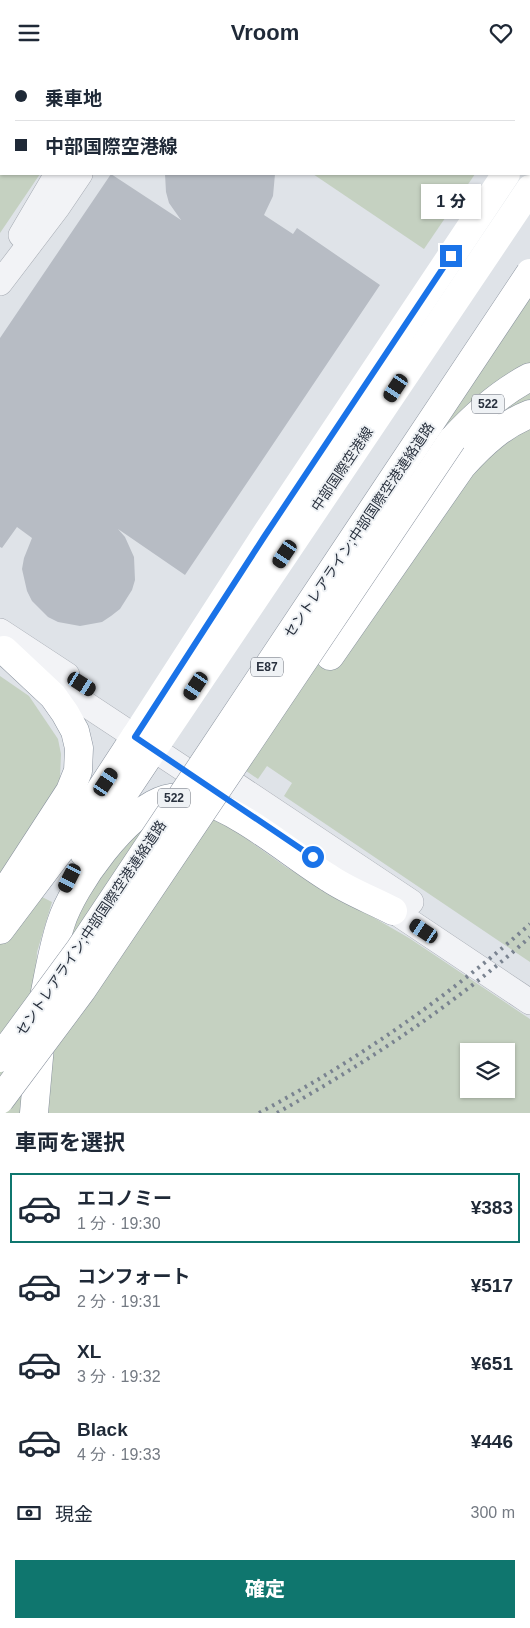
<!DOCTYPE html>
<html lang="ja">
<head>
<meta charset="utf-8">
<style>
	:root { --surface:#fff; --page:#f6f6f7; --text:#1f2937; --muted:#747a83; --line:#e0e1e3; --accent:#0f766e }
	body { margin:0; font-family:Helvetica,"Noto Sans JP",sans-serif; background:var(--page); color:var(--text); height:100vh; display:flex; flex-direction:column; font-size:19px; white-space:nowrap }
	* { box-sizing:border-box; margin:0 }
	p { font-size:16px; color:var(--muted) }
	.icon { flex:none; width:28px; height:28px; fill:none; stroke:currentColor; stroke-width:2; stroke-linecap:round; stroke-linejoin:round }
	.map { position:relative; height:1048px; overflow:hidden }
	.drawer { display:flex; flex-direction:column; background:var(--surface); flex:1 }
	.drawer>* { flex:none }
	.top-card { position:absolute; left:0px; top:0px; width:530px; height:110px; box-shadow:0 1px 4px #0004; display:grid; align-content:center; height:110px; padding:0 15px; background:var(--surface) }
	.buttons { position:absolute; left:460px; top:978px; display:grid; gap:10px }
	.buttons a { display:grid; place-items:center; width:55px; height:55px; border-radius:0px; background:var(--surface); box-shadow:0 1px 4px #0004; font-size:25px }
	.end { position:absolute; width:22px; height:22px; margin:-11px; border:6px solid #1a73e8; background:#fff; box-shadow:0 0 0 2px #fff }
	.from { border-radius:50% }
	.bubble { position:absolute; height:35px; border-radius:0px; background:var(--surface); box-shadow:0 1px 4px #0004; font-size:16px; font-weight:800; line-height:35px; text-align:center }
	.car { position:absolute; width:15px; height:30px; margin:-15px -8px; border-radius:6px; box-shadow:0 0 4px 1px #0007; background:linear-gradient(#222 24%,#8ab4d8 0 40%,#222 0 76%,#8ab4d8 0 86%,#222 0) }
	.top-card b { display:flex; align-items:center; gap:18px; height:48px; font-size:19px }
	.top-card b+b { border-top:1px solid var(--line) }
	.top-card i { width:12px; height:12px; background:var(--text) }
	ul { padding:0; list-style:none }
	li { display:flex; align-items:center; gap:15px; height:70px; margin:0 10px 8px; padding:0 5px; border:2px solid transparent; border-radius:0px }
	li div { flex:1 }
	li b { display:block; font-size:19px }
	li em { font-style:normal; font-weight:800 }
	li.selected { border-color:var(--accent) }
	li>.icon { width:45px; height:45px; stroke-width:1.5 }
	h2 { padding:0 15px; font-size:22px; line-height:60px }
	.pay { display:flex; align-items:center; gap:12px; height:55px; padding:0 15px; font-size:19px }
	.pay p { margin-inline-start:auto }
	.cta { display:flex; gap:10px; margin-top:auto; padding:10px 15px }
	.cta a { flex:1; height:58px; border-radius:0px; background:var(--accent); color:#fff; font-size:20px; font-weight:800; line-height:58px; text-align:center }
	header { display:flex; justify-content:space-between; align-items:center; height:65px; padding:0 15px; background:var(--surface); font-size:22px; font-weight:800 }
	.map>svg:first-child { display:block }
</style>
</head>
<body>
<header><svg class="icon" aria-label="menu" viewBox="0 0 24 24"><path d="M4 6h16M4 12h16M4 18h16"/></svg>Vroom<svg class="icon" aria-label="heart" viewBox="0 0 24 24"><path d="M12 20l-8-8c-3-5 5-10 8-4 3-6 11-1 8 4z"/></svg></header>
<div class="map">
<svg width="530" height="1048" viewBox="0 0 530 1048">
	<rect width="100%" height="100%" fill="#dfe3e8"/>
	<g fill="#c5d1c1" fill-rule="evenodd">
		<path d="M0,0L74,1H1V109H40L0,168Z"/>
		<path d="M169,0H469L471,1H168Z"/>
		<path d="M313,109H475L424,184Z"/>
		<path d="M530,227V341L493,388L509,376L530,363V897L284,731L292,718L267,701L258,714L220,688Z"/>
		<path d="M0,611L29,631L58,674L61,689L60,714L54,731L0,815Z"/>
		<path d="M209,747L286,802L409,873L530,954V1048H0V879L36,829L52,837L37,887L30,1015L51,1016L49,999L53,928L83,826L135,764ZM469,986H506V1024H469Z"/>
	</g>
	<path fill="#b7bcc4" d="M111,109L181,155L169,138L166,127L165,109H275L273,131L264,150L293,169L297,163L380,220L185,510L118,464L125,472L134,492L135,515L132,525L120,544L111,551L102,557L80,561L58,557L48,552L32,536L27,526L22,504L24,493L32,473L17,462L2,483L0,482V273Z"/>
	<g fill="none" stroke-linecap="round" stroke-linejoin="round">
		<defs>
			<g id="tertiary">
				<path d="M128,1L129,0"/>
				<path d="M150,1L151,0"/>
				<path d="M21,170L57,109"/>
				<path d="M0,218L57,143L80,109"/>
				<path d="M0,566L67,610"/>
				<path d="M40,609L211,722"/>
				<path d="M207,701L411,837"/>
				<path d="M376,834L530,937"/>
			</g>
			<g id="motorway">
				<path d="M452,375C475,350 499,328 530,312"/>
				<path d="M330,591L462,401C482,379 502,360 530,349"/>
				<path d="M84,788L154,683"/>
				<path d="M0,834L70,726L78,706L79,683L75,666L65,648L53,631L4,585"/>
				<path d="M0,865L67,776L135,672"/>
				<path d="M44,932C49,907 53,882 61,858C73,820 127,745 166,734C176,731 190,733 200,735C240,745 293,791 329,813C348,826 372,835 393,846"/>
				<path d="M34,1048L41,970"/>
			</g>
		</defs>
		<use href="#tertiary" stroke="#a5aab2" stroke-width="26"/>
		<use href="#motorway" stroke="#88919d" stroke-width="29"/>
		<use href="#tertiary" stroke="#f2f3f6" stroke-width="25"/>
		<g stroke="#fff" stroke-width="28">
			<path d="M529,74L530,72"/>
			<path d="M135,672L264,472L506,109"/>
			<path d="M154,683L530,124"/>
		</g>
		<use href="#motorway" stroke="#fff" stroke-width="28"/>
		<g stroke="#7a8390" stroke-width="4" stroke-dasharray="2.5 5" stroke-linecap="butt">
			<path d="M259,1048C356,996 448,932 530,859"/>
			<path d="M277,1048C366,998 454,940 530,872"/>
		</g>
		<defs>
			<g id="motorway-bridge">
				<path d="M0,993L80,884L530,208"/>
				<path d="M0,1035L82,925L452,375"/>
			</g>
		</defs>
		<use href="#motorway-bridge" stroke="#88919d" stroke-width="29" stroke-linecap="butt"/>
		<use href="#motorway-bridge" stroke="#fff" stroke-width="28"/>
	</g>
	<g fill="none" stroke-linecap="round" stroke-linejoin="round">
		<path stroke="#1a73e8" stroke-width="6" d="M313,792L135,672L264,472L451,191"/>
	</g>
	<g text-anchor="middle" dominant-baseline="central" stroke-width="4" stroke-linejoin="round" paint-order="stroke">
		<g fill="#eff2f5" stroke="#646b75" stroke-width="1">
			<rect x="472" y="329.5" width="32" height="19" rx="4"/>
			<rect x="251" y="592.5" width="32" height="19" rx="4"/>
			<rect x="158" y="723.5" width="32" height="19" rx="4"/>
		</g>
		<g font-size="12" font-weight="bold" fill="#29313e">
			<text x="488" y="339">522</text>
			<text x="267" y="602">E87</text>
			<text x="174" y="733">522</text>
		</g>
		<g font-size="14" fill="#29313e" stroke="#eff2f5">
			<text transform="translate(342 404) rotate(-56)">中部国際空港線</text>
			<text transform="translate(359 465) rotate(-56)">セントレアライン;中部国際空港連絡道路</text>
			<text transform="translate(91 863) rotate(-56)">セントレアライン;中部国際空港連絡道路</text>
		</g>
	</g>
</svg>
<div class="buttons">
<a><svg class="icon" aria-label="layers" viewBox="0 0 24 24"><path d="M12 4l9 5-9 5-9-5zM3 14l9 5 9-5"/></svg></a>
</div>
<i class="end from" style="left:313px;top:792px"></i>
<i class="end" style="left:451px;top:191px"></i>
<div class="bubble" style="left:421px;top:119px;width:60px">1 分</div>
<i class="car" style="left:396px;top:323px;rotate:214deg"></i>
<i class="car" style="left:285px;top:489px;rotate:214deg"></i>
<i class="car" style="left:82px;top:619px;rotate:123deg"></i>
<i class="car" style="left:196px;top:621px;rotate:214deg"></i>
<i class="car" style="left:106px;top:717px;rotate:34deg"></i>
<i class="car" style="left:70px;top:813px;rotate:207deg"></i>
<i class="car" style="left:424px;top:866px;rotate:304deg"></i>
<div class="top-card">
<b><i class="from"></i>乗車地</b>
<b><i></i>中部国際空港線</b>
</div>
</div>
<section class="drawer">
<h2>車両を選択</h2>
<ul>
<li class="selected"><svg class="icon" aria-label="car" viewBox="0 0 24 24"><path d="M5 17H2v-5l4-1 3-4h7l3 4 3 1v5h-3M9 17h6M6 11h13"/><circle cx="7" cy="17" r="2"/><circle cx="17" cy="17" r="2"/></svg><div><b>エコノミー</b><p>1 分 · 19:30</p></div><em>¥383</em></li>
<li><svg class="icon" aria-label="car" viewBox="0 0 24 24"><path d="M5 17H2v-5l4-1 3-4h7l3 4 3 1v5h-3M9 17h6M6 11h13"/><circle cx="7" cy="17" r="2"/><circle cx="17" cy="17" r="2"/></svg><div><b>コンフォート</b><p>2 分 · 19:31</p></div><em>¥517</em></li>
<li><svg class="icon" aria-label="car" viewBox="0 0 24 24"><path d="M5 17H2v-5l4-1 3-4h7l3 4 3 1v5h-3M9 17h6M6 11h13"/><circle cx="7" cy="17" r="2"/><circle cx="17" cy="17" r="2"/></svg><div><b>XL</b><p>3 分 · 19:32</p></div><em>¥651</em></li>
<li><svg class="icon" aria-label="car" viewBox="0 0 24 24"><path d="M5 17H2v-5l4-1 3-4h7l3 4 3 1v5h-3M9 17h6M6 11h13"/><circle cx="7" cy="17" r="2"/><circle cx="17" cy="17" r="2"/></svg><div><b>Black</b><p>4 分 · 19:33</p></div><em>¥446</em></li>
</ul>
<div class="pay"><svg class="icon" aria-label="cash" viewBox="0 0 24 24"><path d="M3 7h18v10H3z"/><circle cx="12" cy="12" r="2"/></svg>現金<p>300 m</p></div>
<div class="cta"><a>確定</a></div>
</section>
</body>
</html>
